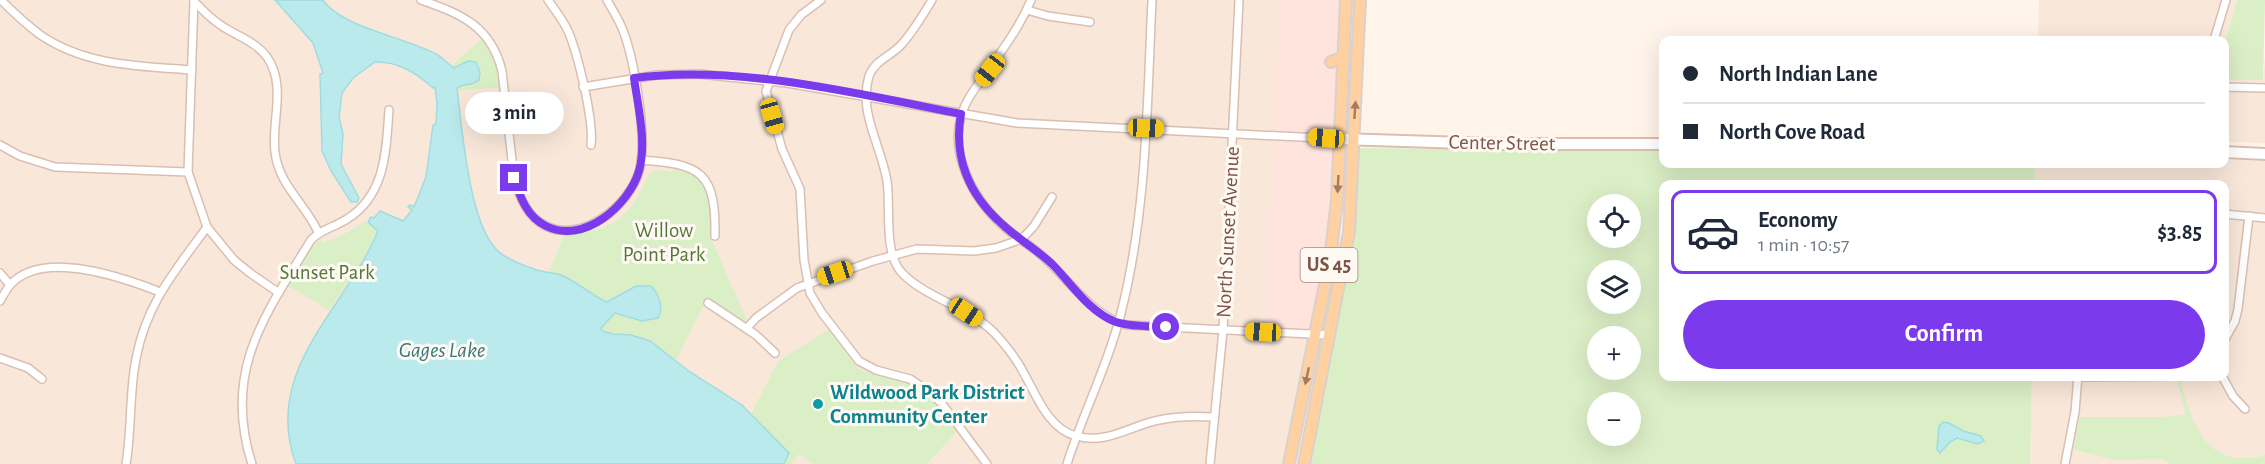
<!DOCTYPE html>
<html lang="en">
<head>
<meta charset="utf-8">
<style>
	:root { --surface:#fff; --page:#f6f6f7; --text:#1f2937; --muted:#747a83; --line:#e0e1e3; --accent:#7c3aed }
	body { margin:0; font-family:"Alegreya Sans",sans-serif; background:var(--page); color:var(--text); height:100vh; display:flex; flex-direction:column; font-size:22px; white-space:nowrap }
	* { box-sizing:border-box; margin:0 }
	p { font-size:20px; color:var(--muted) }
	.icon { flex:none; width:33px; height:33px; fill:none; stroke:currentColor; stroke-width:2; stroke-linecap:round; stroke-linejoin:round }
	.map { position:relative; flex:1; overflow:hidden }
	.details { position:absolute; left:1659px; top:180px; width:570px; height:201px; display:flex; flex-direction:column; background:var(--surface); border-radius:12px; box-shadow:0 6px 24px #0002 }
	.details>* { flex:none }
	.guide { position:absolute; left:1659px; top:36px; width:570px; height:132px; border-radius:12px; box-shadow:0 6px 24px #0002; display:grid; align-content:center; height:132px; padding:0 24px; background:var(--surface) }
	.fabs { position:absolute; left:1587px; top:194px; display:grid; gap:12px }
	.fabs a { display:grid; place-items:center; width:54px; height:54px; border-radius:50%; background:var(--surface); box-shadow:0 6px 24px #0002; font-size:30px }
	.end { position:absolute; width:27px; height:27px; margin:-14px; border:8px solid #7c3aed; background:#fff; box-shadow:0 0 0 3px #fff }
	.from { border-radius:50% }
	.bubble { position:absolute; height:42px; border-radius:21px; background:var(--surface); box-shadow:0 6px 24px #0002; font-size:20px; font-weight:700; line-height:42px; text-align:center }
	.car { position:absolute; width:18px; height:36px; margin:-18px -9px; border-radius:8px; box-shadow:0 0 4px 2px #0007; background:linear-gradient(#f5c518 24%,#345 0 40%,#f5c518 0 76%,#345 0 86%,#f5c518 0) }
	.guide b { display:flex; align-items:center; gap:21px; height:57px; font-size:22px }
	.guide b+b { border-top:2px solid var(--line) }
	.guide i { width:15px; height:15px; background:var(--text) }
	ul { padding:10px 0 0; list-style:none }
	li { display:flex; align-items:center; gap:18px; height:84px; margin:0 12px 9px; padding:0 12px; border:3px solid transparent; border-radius:12px }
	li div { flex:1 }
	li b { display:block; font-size:22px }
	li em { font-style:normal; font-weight:700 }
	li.selected { border-color:var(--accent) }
	li>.icon { width:54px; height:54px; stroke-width:1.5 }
	.cta { display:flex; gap:12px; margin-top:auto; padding:12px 24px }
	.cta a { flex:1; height:69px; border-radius:36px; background:var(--accent); color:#fff; font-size:24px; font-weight:700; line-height:69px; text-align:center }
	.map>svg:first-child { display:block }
</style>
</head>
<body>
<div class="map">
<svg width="2265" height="464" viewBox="0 0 2265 464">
	<rect width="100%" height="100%" fill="#fef4ea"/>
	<g fill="#f9e8da">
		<path d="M0,0H1280L1265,339L1311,341L1284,464H0Z"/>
		<path d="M2039,0H2237L2225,41L2038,40Z"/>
		<path d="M2265,59V143L2225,142L2224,80H2263Z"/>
		<path d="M2225,160L2265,161V464H2030L2032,377L2224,376V184H2035V164H2224Z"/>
	</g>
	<path fill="#ffe4de" d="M1279,0H1342L1336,130L1325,259L1311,341L1265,339Z"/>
	<g fill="#dbefc6" fill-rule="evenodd">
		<path d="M2237,0H2265L2263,80H2225V41Z"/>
		<path d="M483,38C494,53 498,69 500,87L457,91L458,87L465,84L480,70L478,63L462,64L454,68L451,66Z"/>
		<path d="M1354,148L1663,151L1664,164H2035V184H1664V376L2032,377L2030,464H1306L1326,383L1348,260ZM1598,204H1630V237H1598ZM1598,270H1630V303H1598ZM1598,336H1630V369H1598ZM1598,402H1630V435H1598Z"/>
		<path d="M675,166L690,173L705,185L712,208L710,236L748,323L746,325L706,301L676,361L650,341L602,331L601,328L615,313L625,316L636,286L607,302L565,276L549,272L564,235C614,229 628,221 649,174L654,170L673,172Z"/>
		<path d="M365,221L378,230L362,263L329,310L288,286L314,245L321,239L323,243L348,232Z"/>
		<path d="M830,329C839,341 847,357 858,367C868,376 886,374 898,378C924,388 941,410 958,430L927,464H813L799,454L791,464H784L788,453L751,414L778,361Z"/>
		<path d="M2180,380C2189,412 2201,458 2242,458C2250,458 2258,458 2265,455V464H2170L2163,459L2112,460L2073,449L2080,417H2163L2186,414L2177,381Z"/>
	</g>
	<g fill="#bbeaec" stroke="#a0dcdf" stroke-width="1.5">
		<path d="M275,0H323C342,28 405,37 436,54C442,57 448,64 454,68L468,61L476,62L480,72L479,80C472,87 464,82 457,88C462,126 469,235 503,255C515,262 532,269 545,272C552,273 557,273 563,276C576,281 596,298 607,302L636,286H651C659,294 664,308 658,318L642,321L615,313L601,328L602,331L613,334L631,335L650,341L690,372L742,405L789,453L784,464H296C261,370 346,309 378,231L368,222L371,217L374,218L380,211L403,221L412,210L408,207L410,205L414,207L426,177L433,125L436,124L437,103L435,87L433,88C418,74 397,61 375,62L353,78L342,93L339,117L343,134L341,164L359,198L357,202H351L331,171L322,151L320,74L323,73L313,43Z"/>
		<path d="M1943,422L1949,423L1963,431L1981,436L1984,441L1978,444L1957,438L1950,442L1940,453L1937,449L1939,426Z"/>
	</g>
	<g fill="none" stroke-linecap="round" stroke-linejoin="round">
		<defs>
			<g id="street">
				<path d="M1,0C13,12 26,24 39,34C85,66 139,66 192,70"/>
				<path d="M194,0L188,172L207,227L234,260L250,273L279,293"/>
				<path d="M421,0C461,14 491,26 502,71L514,178C519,194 524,210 538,221C575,250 631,207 640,168C647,137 635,64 624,33C620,21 613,11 607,0"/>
				<path d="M548,0C555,10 563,20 568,31C578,54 594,121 591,145"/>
				<path d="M821,0L801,15L789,30L766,91L782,149L800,189L804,260L810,293L822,313L859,361L876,370L910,379L932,394L943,405L987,464"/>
				<path d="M932,0C923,15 913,32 901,45C891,56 875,60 869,76C858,112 881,145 887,181C891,207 883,253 902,273C928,300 973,307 999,338C1005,345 1011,352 1016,360C1033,384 1044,428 1076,436C1106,445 1132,425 1159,420C1177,416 1195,416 1213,417"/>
				<path d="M1031,0C1016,36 991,64 970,96C943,140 967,191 1000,223C1012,235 1028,243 1040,254C1069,278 1089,315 1127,325L1330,335"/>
				<path d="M194,1C203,11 211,19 222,26C237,36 256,42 267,57C287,86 271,121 275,152C279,186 305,203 318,232"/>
				<path d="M1027,10L1048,16L1090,22"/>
				<path d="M2214,40L2226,0"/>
				<path d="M583,87L657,75L699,74L787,83L1017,123L1340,139"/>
				<path d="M2224,87L2265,88"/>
				<path d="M0,145L20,156L55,167L188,172"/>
				<path d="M641,160C702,164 716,173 715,236"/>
				<path d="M2224,214L2265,218"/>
				<path d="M0,273L10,285"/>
				<path d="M0,301C3,296 6,290 10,285C42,249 122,277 160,292"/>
				<path d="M708,303L756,335L775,353"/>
				<path d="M747,328L756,318L797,288L873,261L917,249L974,251L996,248L1022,239L1034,226L1052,197"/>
				<path d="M2224,341L2235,321L2238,309L2249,216"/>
				<path d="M0,358L28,368L42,379"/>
				<path d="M2222,376L2233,396L2245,409"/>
				<path d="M2078,377L2170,376"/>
				<path d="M126,464C132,429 129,393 136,359C146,304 175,271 207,227"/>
				<path d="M252,464C222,371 265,315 311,240C321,229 335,227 347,219C386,195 386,150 389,110"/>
				<path d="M1067,464C1083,413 1108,365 1121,313C1147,211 1147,105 1152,0"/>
				<path d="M1210,464L1223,330L1239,0"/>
				<path d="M2065,464L2075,412L2078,376"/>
			</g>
			<g id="secondary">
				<path d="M1340,139L1498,144H1664"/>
				<path d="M2224,152L2265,154"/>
			</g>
			<g id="primary">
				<path d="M1331,62L1343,57"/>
				<path d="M1289,464L1330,260L1337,200L1346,0"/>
				<path d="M1304,464L1349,232L1360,0"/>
			</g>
		</defs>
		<use href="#street" stroke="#d8bfb2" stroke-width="10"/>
		<use href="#secondary" stroke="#dbbeaf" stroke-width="14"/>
		<use href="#primary" stroke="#dbd0cc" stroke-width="14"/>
		<use href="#street" stroke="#fff" stroke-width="7"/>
		<use href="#secondary" stroke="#fff" stroke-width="10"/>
		<use href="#primary" stroke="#ffd1a1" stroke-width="10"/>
	</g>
	<defs><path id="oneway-solid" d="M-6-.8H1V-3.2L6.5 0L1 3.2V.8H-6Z" transform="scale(1.5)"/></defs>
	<g fill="#a57b63">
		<use href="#oneway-solid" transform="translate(1355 110) rotate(-86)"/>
		<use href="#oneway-solid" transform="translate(1338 184) rotate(93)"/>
		<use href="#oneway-solid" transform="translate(1307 376) rotate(102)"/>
	</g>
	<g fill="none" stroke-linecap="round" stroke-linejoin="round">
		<path stroke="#7c3aed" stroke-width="8" d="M514,178C520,197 527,217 546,226C584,245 629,205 639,171C647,142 638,107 634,78C736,64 860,94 961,114C953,157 969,195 1002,224C1018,239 1036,249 1052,264C1071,283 1089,312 1116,322C1131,327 1149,326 1166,327"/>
	</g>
	<circle fill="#0f9aa8" stroke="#fff9f3" stroke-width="2" cx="818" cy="404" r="6"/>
	<g text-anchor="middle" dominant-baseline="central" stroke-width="6" stroke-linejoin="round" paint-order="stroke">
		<rect fill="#fff9f3" stroke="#a5877c" stroke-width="1.5" x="1300.5" y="248" width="57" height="34" rx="4.5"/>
		<g font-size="20" font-weight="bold" fill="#7e5649">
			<text x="1329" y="265">US 45</text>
		</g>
		<g font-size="21" fill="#7e5649" stroke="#fff9f3">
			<text transform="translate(1502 143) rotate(1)">Center Street</text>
			<text transform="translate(1228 232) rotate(-87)">North Sunset Avenue</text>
		</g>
		<g font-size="21" fill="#53783a" stroke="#fff9f3">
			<text x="664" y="230">Willow<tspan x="664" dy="24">Point Park</tspan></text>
			<text x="327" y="272">Sunset Park</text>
		</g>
		<g font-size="21" font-weight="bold" fill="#0d838f" stroke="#fff9f3" text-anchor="start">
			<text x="830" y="392">Wildwood Park District<tspan x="830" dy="24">Community Center</tspan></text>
		</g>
		<g font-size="22" font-style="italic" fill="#38797c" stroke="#fff9f3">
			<text x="442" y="350">Gages Lake</text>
		</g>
	</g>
</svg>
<div class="fabs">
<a><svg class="icon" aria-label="locate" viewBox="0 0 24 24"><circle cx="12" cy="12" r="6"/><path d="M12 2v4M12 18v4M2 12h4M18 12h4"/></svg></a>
<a><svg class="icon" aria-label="layers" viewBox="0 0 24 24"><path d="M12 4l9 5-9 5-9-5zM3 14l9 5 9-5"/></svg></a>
<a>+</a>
<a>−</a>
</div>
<i class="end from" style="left:1166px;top:327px"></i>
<i class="end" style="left:514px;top:178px"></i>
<div class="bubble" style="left:465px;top:92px;width:99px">3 min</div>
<i class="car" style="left:990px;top:70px;rotate:218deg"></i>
<i class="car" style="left:772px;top:116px;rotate:164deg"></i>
<i class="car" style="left:1146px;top:128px;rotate:92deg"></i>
<i class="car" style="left:1326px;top:138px;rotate:274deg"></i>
<i class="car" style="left:835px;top:273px;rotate:252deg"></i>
<i class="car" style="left:966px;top:312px;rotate:123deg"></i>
<i class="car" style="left:1263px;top:332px;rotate:273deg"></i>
<div class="guide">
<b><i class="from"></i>North Indian Lane</b>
<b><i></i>North Cove Road</b>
</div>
<section class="details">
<ul>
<li class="selected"><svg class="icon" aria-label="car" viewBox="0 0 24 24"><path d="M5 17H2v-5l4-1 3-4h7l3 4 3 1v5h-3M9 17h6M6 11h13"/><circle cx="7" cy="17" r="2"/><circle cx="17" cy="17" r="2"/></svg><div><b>Economy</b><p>1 min · 10:57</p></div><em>$3.85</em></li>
</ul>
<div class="cta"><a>Confirm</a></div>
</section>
</div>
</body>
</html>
